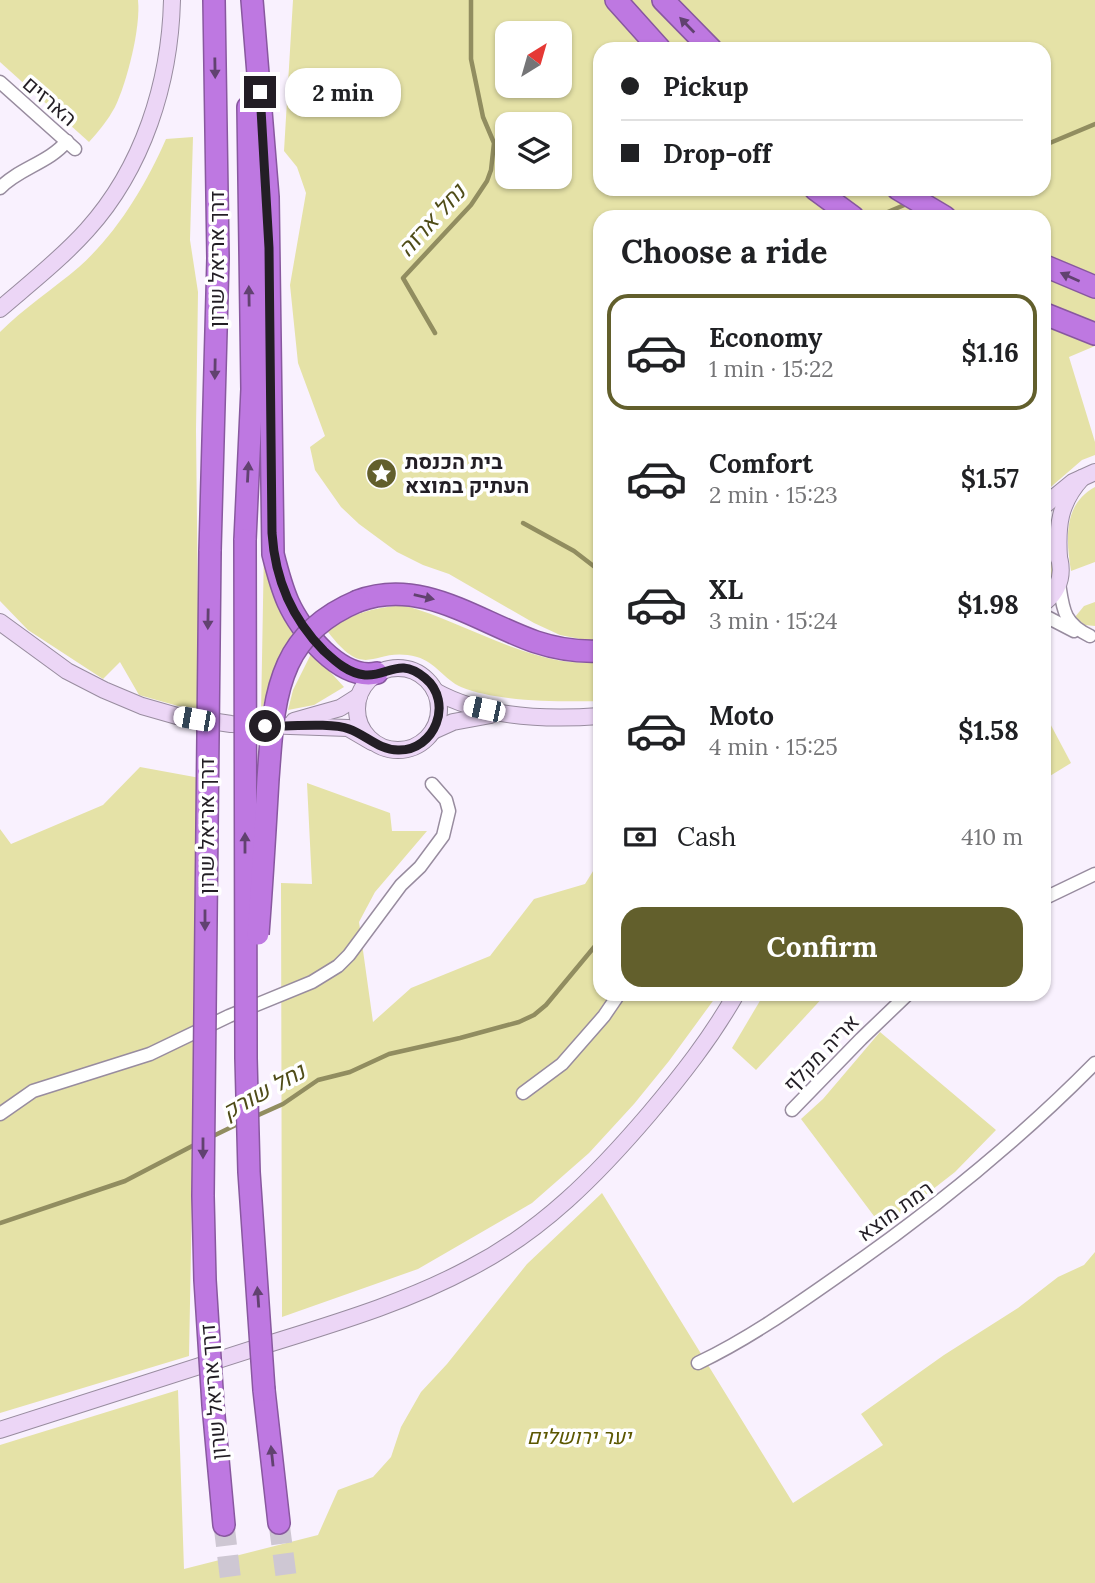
<!DOCTYPE html>
<html lang="en">
<head>
<meta charset="utf-8">
<style>
	:root { --surface:#fff; --page:#f6f6f6; --text:#202124; --muted:#757577; --line:#e0e0e0; --accent:#625f2c }
	body { margin:0; font-family:Lora,Heebo,serif; background:var(--page); color:var(--text); height:100vh; display:flex; flex-direction:column; font-size:26px; white-space:nowrap }
	* { box-sizing:border-box; margin:0 }
	p { font-size:23px; color:var(--muted) }
	.icon { flex:none; width:38px; height:38px; fill:none; stroke:currentColor; stroke-width:2; stroke-linecap:round; stroke-linejoin:round }
	.map { position:relative; flex:1; overflow:hidden }
	.side { position:absolute; left:593px; top:210px; width:458px; height:791px; display:flex; flex-direction:column; background:var(--surface); border-radius:21px; box-shadow:0 2px 5px #0004 }
	.side>* { flex:none }
	.guide { position:absolute; left:593px; top:42px; width:458px; height:154px; border-radius:21px; box-shadow:0 2px 5px #0004; display:grid; align-content:center; height:154px; padding:0 28px; background:var(--surface) }
	.needle { width:46px; rotate:37deg }
	.buttons { position:absolute; left:495px; top:21px; display:grid; gap:14px }
	.buttons a { display:grid; place-items:center; width:77px; height:77px; border-radius:14px; background:var(--surface); box-shadow:0 2px 5px #0004; font-size:35px }
	.end { position:absolute; width:32px; height:32px; margin:-16px; border:9px solid #231e25; background:#fff; box-shadow:0 0 0 4px #fff }
	.from { border-radius:50% }
	.bubble { position:absolute; height:49px; border-radius:21px; background:var(--surface); box-shadow:0 2px 5px #0004; font-size:23px; font-weight:700; line-height:49px; text-align:center }
	.car { position:absolute; width:21px; height:42px; margin:-21px -10px; border-radius:9px; box-shadow:0 0 5px 2px #0007; background:linear-gradient(#fff 24%,#345 0 40%,#fff 0 76%,#345 0 86%,#fff 0) }
	.guide b { display:flex; align-items:center; gap:24px; height:66px; font-size:26px }
	.guide b+b { border-top:2px solid var(--line) }
	.guide i { width:18px; height:18px; background:var(--text) }
	ul { padding:0; list-style:none }
	li { display:flex; align-items:center; gap:21px; height:116px; margin:0 14px 10px; padding:0 14px; border:4px solid transparent; border-radius:21px }
	li div { flex:1 }
	li b { display:block; font-size:26px }
	li em { font-style:normal; font-weight:700 }
	li.active { border-color:var(--accent) }
	li>.icon { width:63px; height:63px; stroke-width:1.5 }
	h2 { padding:0 28px; font-size:32px; line-height:84px }
	.pay { display:flex; align-items:center; gap:18px; height:77px; padding:0 28px; font-size:26px }
	.pay p { margin-inline-start:auto }
	.action { display:flex; gap:14px; margin-top:auto; padding:14px 28px }
	.action a { flex:1; height:80px; border-radius:21px; background:var(--accent); color:#fff; font-size:28px; font-weight:700; line-height:80px; text-align:center }
	.map>svg:first-child { display:block }
</style>
</head>
<body>
<div class="map">
<svg width="1095" height="1583" viewBox="0 0 1095 1583">
	<rect width="100%" height="100%" fill="#f9f1fe"/>
	<g fill="#e5e2a7" fill-rule="evenodd">
		<path d="M0,0H138C141,27 127,82 115,107C108,120 99,131 89,142L0,62Z"/>
		<path d="M293,0H1095V346L1069,357L1095,442V455L1082,460L1045,492V217H600V643L560,635L534,623L449,574L423,565L397,552L359,524L341,507L315,470L310,447L325,436L298,363L290,285L306,193L297,167L284,151ZM508,33H560V86H508ZM600,49H1045V189H600ZM508,124H560V177H508Z"/>
		<path d="M193,137L190,240L198,292L196,430L199,708L178,706L139,695L120,662L103,679L28,630L0,601V332C24,308 53,289 79,267C117,233 146,185 166,139Z"/>
		<path d="M1095,487V562L1071,571C1066,540 1063,504 1095,487Z"/>
		<path d="M1045,547C1056,562 1056,575 1045,590Z"/>
		<path d="M264,548C269,584 275,608 296,638C275,665 270,681 261,714Z"/>
		<path d="M1095,602V626L1085,625L1075,617L1084,606Z"/>
		<path d="M403,605C457,620 506,651 562,661C574,663 588,662 600,663V701C562,702 497,702 461,687C445,680 435,662 417,657C372,645 368,684 328,632C349,613 375,608 403,605Z"/>
		<path d="M312,652L344,687L314,705L288,710L293,690Z"/>
		<path d="M1045,714L1071,763L1045,779Z"/>
		<path d="M140,767L200,778L189,1356L0,1413V829L11,844L103,805Z"/>
		<path d="M307,783L390,813L392,831H427L375,892L359,922L373,1022L411,988L490,956L534,899L585,884L600,860V994H718L669,1061L634,1104L589,1153L532,1203L418,1269L282,1317L281,883L312,884Z"/>
		<path d="M764,994H826L756,1070L732,1048Z"/>
		<path d="M880,1032L996,1130L955,1172L883,1228L801,1119L823,1099Z"/>
		<path d="M602,1193L793,1503L883,1445L861,1414L944,1355L1018,1308L1058,1277L1084,1265L1095,1252V1583H0V1445L178,1390L184,1569L318,1535L338,1490L373,1477L391,1457L401,1427L421,1392L447,1364L527,1264Z"/>
	</g>
	<g fill="none" stroke-linecap="round" stroke-linejoin="round">
		<g stroke="#918d60" stroke-width="4.5">
			<path d="M1045,145L1095,124"/>
			<path d="M923,197L942,189"/>
			<path d="M876,217L909,203"/>
			<path d="M435,333L403,278L471,205L487,181L491,170L494,143L483,117L471,59V0"/>
			<path d="M523,523L574,551L600,571"/>
			<path d="M254,1117L283,1104L318,1080L350,1072L389,1054L460,1038L519,1022L534,1015L546,1005L600,940"/>
			<path d="M209,1138L242,1122"/>
			<path d="M0,1223L125,1181L198,1143"/>
		</g>
		<g stroke="#cec7d3" stroke-width="21" stroke-dasharray="21 10" stroke-linecap="butt">
			<path d="M279,1523L287,1583"/>
			<path d="M224,1525L231,1583"/>
		</g>
		<defs>
			<g id="street">
				<path d="M0,82L75,149"/>
				<path d="M0,188C19,168 49,163 67,141"/>
				<path d="M1059,583C1063,609 1063,623 1090,636"/>
				<path d="M1045,616L1074,631"/>
				<path d="M1045,898L1095,874"/>
				<path d="M523,1093L562,1064L604,1016L619,994"/>
				<path d="M792,1110L861,1039L908,994"/>
				<path d="M0,1114L33,1091L150,1054L229,1016L312,982L338,966L349,955L401,885L420,867L443,836L449,811L446,800L432,784"/>
				<path d="M698,1363C750,1338 795,1306 842,1273C933,1210 1017,1142 1095,1063"/>
			</g>
			<g id="secondary">
				<path d="M0,309C29,284 61,259 87,230C143,168 170,83 172,0"/>
				<path d="M1045,505L1073,482L1095,472"/>
				<path d="M1045,537C1066,556 1066,584 1045,602"/>
				<path d="M1059,558C1057,526 1059,503 1082,478"/>
				<path d="M0,622L67,671L104,690L142,706L177,716L231,724L348,728L372,742"/>
				<circle cx="398" cy="709" r="41"/>
				<path d="M435,691C483,718 547,720 600,716"/>
				<path d="M294,721L340,708L359,696"/>
				<path d="M433,731L453,722L491,715"/>
				<path d="M0,1430C87,1402 175,1374 262,1346C332,1324 405,1303 470,1268C542,1231 597,1175 649,1114C681,1076 711,1038 736,994"/>
			</g>
			<g id="highway">
				<path d="M252,0L268,197L273,554C277,570 281,586 288,602C301,631 340,681 377,673"/>
				<path d="M616,0L660,49"/>
				<path d="M663,0L711,49"/>
				<path d="M815,189L853,217"/>
				<path d="M898,189L945,217"/>
				<path d="M1045,266L1095,287"/>
				<path d="M1045,314L1095,334"/>
				<path d="M245,540L252,389L248,107"/>
				<path d="M210,551L218,258L214,0"/>
				<path d="M358,601C421,577 478,622 536,642C557,649 579,652 600,651"/>
				<path d="M264,1390L279,1523"/>
				<path d="M213,1405L224,1525"/>
			</g>
		</defs>
		<use href="#street" stroke="#988c9f" stroke-width="15"/>
		<use href="#secondary" stroke="#988c9f" stroke-width="18"/>
		<use href="#highway" stroke="#88589f" stroke-width="24"/>
		<use href="#street" stroke="#fff" stroke-width="12"/>
		<use href="#secondary" stroke="#ecd6f6" stroke-width="16"/>
		<use href="#highway" stroke="#be78e1" stroke-width="21"/>
		<defs>
			<g id="highway-bridge">
				<path d="M245,540L246,1058L249,1172L264,1390"/>
				<path d="M210,551L203,1196L205,1280L213,1405"/>
				<path d="M258,934C262,883 265,831 268,779C271,742 272,699 288,664C302,633 327,614 358,601"/>
			</g>
		</defs>
		<use href="#highway-bridge" stroke="#88589f" stroke-width="24" stroke-linecap="butt"/>
		<use href="#highway-bridge" stroke="#be78e1" stroke-width="21"/>
	</g>
	<defs><path id="oneway-solid" d="M-6-.8H1V-3.2L6.5 0L1 3.2V.8H-6Z" transform="scale(1.75)"/></defs>
	<g fill="#614270">
		<use href="#oneway-solid" transform="translate(687 25) rotate(-134)"/>
		<use href="#oneway-solid" transform="translate(215 68) rotate(89)"/>
		<use href="#oneway-solid" transform="translate(1070 277) rotate(-156)"/>
		<use href="#oneway-solid" transform="translate(249 296) rotate(-91)"/>
		<use href="#oneway-solid" transform="translate(215 369) rotate(91)"/>
		<use href="#oneway-solid" transform="translate(248 472) rotate(-87)"/>
		<use href="#oneway-solid" transform="translate(424 597) rotate(13)"/>
		<use href="#oneway-solid" transform="translate(208 619) rotate(91)"/>
		<use href="#oneway-solid" transform="translate(245 843) rotate(-90)"/>
		<use href="#oneway-solid" transform="translate(205 920) rotate(90)"/>
		<use href="#oneway-solid" transform="translate(203 1148) rotate(90)"/>
		<use href="#oneway-solid" transform="translate(258 1297) rotate(-94)"/>
		<use href="#oneway-solid" transform="translate(272 1456) rotate(-96)"/>
	</g>
	<g fill="none" stroke-linecap="round" stroke-linejoin="round">
		<path stroke="#231e25" stroke-width="9" d="M260,92L269,248L272,533C275,579 291,618 324,651C336,662 348,673 365,675C388,677 399,656 425,678C454,702 435,751 398,750C379,750 366,735 349,729C330,722 286,727 265,726"/>
	</g>
	<defs>
		<symbol id="sight-disc" viewBox="-11 -11 22 22"><circle r="9.5" fill="#625f2c" stroke="#fff"/><path d="M0-6L1.8-2.2L6-1.7L2.9 1.2L3.7 5.4L0 3.3L-3.7 5.4L-2.9 1.2L-6-1.7L-1.8-2.2Z" fill="#fff"/></symbol>
	</defs>
	<g fill-rule="evenodd">
		<use href="#sight-disc" x="364" y="456" width="35" height="35"/>
	</g>
	<g text-anchor="middle" dominant-baseline="central" stroke-width="7" stroke-linejoin="round" paint-order="stroke">
		<g font-size="21" fill="#231e25" stroke="#fff">
			<text transform="translate(50 101) rotate(41)">הארזים</text>
			<text transform="translate(216 259) rotate(-90)">דרך אריאל שרון</text>
			<text transform="translate(206 826) rotate(-90)">דרך אריאל שרון</text>
			<text transform="translate(821 1053) rotate(-46)">אריה מקלף</text>
			<text transform="translate(895 1211) rotate(-36)">רמת מוצא</text>
			<text transform="translate(213 1392) rotate(-95)">דרך אריאל שרון</text>
		</g>
		<g font-size="21" font-weight="bold" fill="#231e25" stroke="#fff" text-anchor="start">
			<text x="405" y="461">בית הכנסת<tspan x="405" dy="24">העתיק במוצא</tspan></text>
		</g>
		<g font-size="21" font-style="italic" fill="#5c5701" stroke="#fff">
			<text x="579" y="1436">יער ירושלים</text>
		</g>
		<g font-size="23" font-style="italic" fill="#4f4c18" stroke="#fff">
			<text transform="translate(431 220) rotate(-48)">נחל ארזה</text>
			<text transform="translate(263 1091) rotate(-29)">נחל שורק</text>
		</g>
	</g>
</svg>
<div class="buttons">
<a><svg class="needle" viewBox="-14 -14 28 28"><path d="M0-13l5 13h-10z" fill="#e53935"/><path d="M0 13l5-13h-10z" fill="#757577"/></svg></a>
<a><svg class="icon" aria-label="layers" viewBox="0 0 24 24"><path d="M12 4l9 5-9 5-9-5zM3 14l9 5 9-5"/></svg></a>
</div>
<i class="end from" style="left:265px;top:726px"></i>
<i class="end" style="left:260px;top:92px"></i>
<div class="bubble" style="left:285px;top:68px;width:116px">2 min</div>
<i class="car" style="left:484px;top:709px;rotate:282deg"></i>
<i class="car" style="left:194px;top:719px;rotate:280deg"></i>
<div class="guide">
<b><i class="from"></i>Pickup</b>
<b><i></i>Drop-off</b>
</div>
<section class="side">
<h2>Choose a ride</h2>
<ul>
<li class="active"><svg class="icon" aria-label="car" viewBox="0 0 24 24"><path d="M5 17H2v-5l4-1 3-4h7l3 4 3 1v5h-3M9 17h6M6 11h13"/><circle cx="7" cy="17" r="2"/><circle cx="17" cy="17" r="2"/></svg><div><b>Economy</b><p>1 min · 15:22</p></div><em>$1.16</em></li>
<li><svg class="icon" aria-label="car" viewBox="0 0 24 24"><path d="M5 17H2v-5l4-1 3-4h7l3 4 3 1v5h-3M9 17h6M6 11h13"/><circle cx="7" cy="17" r="2"/><circle cx="17" cy="17" r="2"/></svg><div><b>Comfort</b><p>2 min · 15:23</p></div><em>$1.57</em></li>
<li><svg class="icon" aria-label="car" viewBox="0 0 24 24"><path d="M5 17H2v-5l4-1 3-4h7l3 4 3 1v5h-3M9 17h6M6 11h13"/><circle cx="7" cy="17" r="2"/><circle cx="17" cy="17" r="2"/></svg><div><b>XL</b><p>3 min · 15:24</p></div><em>$1.98</em></li>
<li><svg class="icon" aria-label="car" viewBox="0 0 24 24"><path d="M5 17H2v-5l4-1 3-4h7l3 4 3 1v5h-3M9 17h6M6 11h13"/><circle cx="7" cy="17" r="2"/><circle cx="17" cy="17" r="2"/></svg><div><b>Moto</b><p>4 min · 15:25</p></div><em>$1.58</em></li>
</ul>
<div class="pay"><svg class="icon" aria-label="cash" viewBox="0 0 24 24"><path d="M3 7h18v10H3z"/><circle cx="12" cy="12" r="2"/></svg>Cash<p>410 m</p></div>
<div class="action"><a>Confirm</a></div>
</section>
</div>
</body>
</html>
